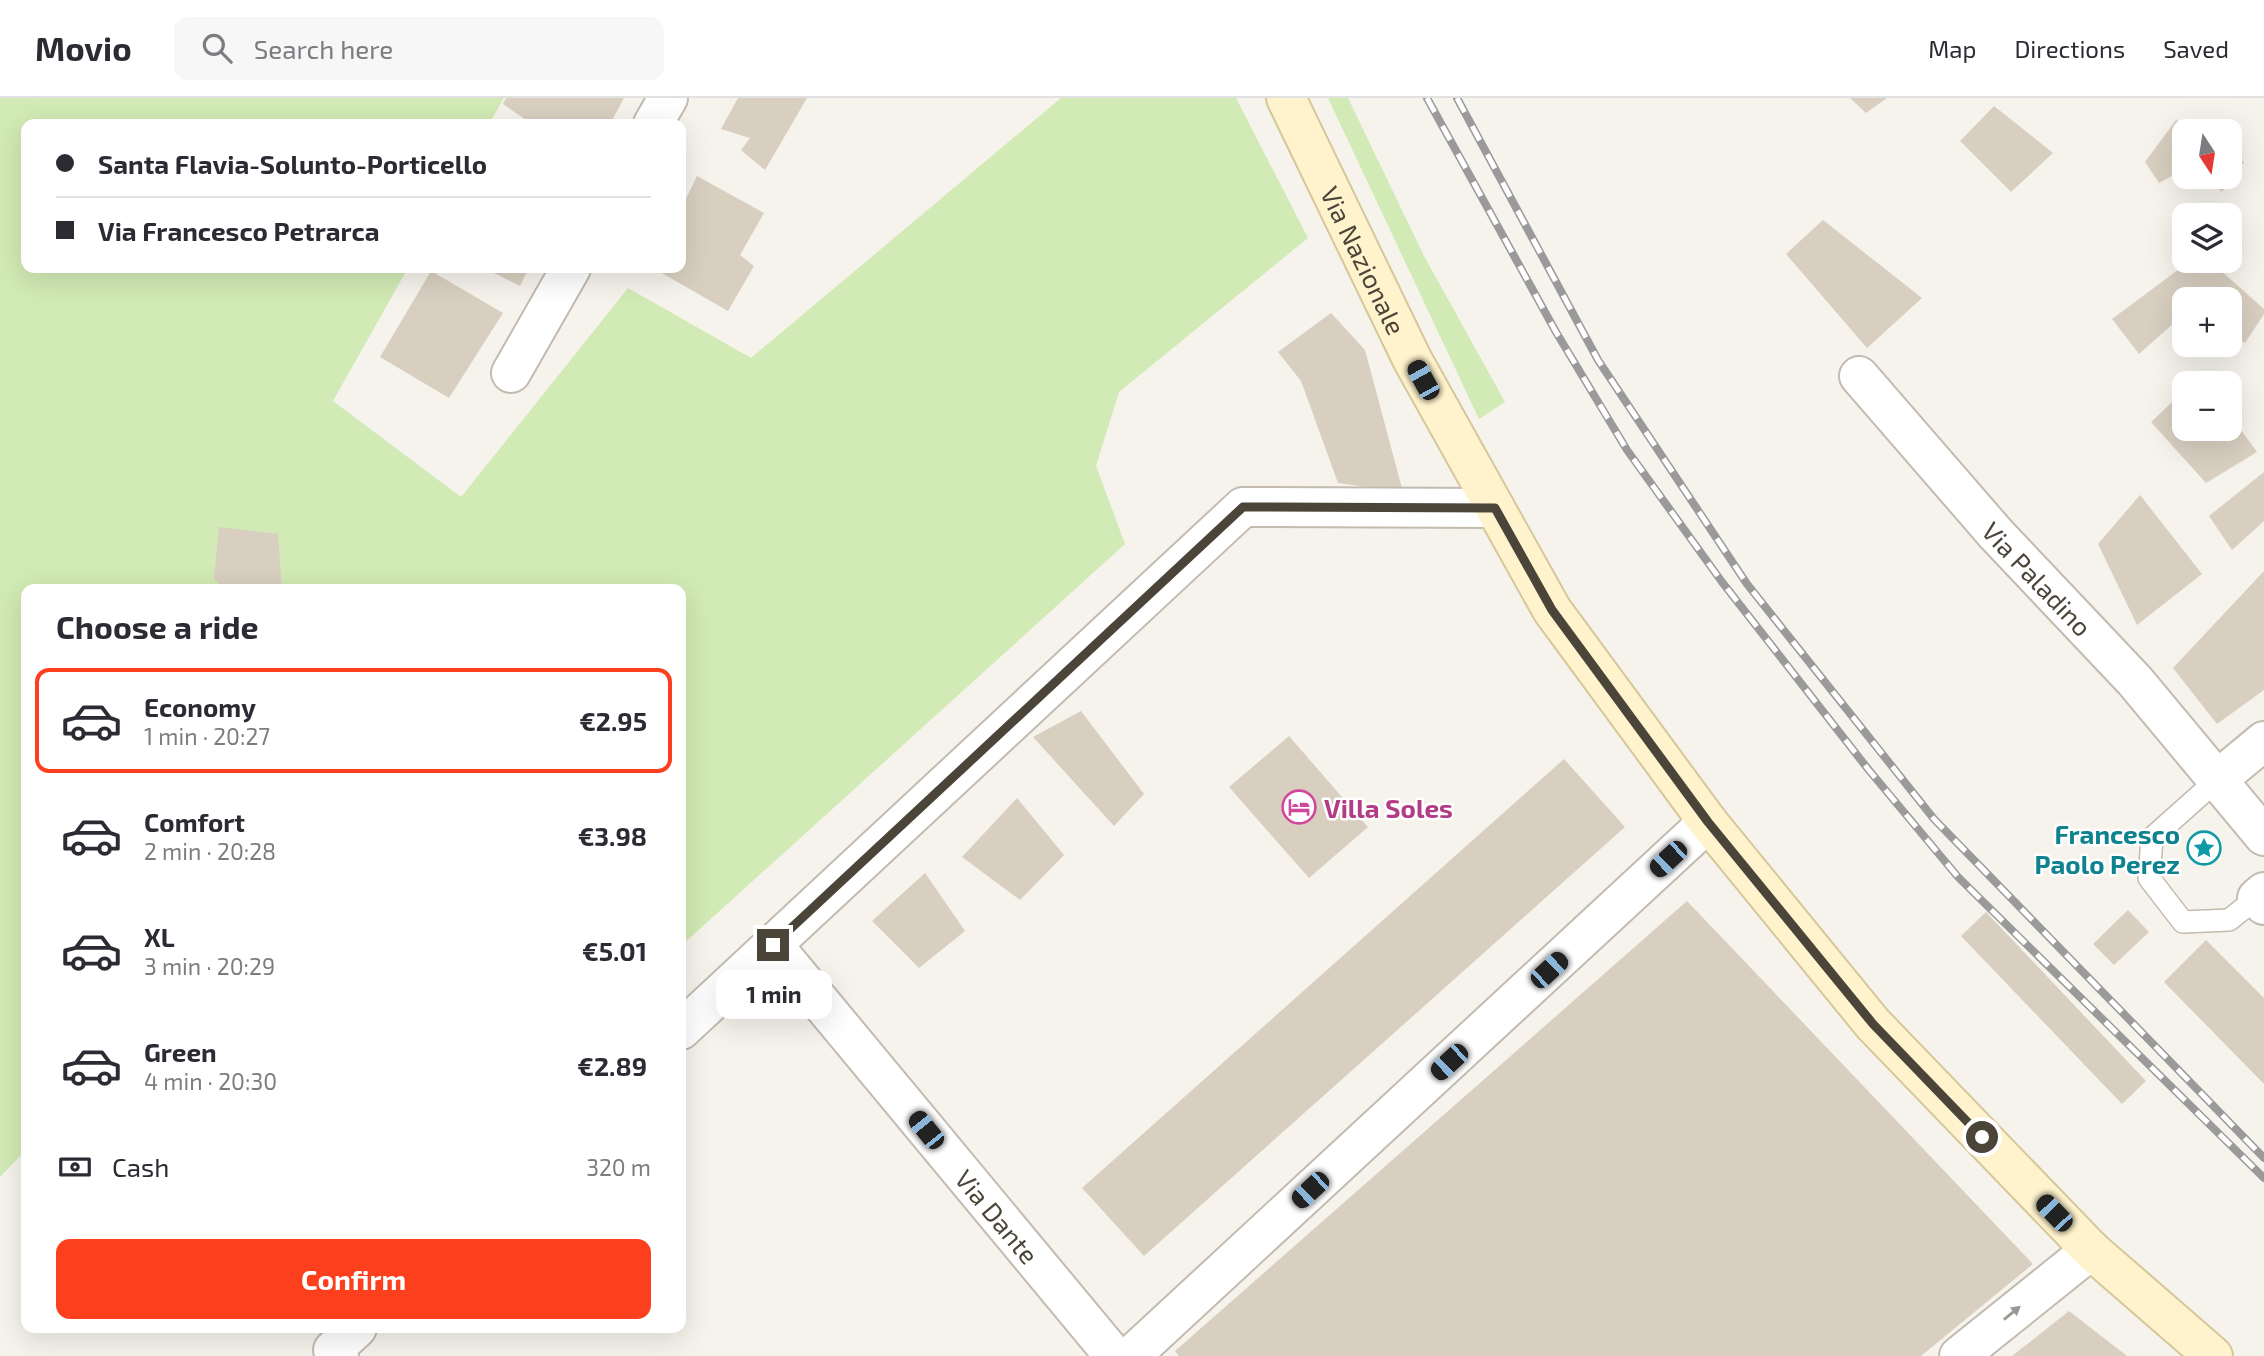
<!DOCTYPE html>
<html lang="en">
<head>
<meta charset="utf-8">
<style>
	:root { --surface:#fff; --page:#f7f7f7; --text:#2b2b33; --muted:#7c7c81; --line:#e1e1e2; --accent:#fc3f1d }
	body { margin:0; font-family:"Exo 2",sans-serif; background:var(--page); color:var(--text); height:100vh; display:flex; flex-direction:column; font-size:26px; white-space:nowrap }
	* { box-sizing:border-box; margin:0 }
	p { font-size:23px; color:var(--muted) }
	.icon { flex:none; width:38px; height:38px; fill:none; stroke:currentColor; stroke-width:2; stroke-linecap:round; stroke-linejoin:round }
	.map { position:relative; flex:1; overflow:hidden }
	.drawer { position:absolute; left:21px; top:486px; width:665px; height:749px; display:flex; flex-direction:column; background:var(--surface); border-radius:14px; box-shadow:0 7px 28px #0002 }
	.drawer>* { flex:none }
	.top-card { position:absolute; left:21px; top:21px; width:665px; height:154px; border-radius:14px; box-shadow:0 7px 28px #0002; display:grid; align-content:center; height:154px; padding:0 35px; background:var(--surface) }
	.needle { width:46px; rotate:168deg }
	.fabs { position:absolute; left:2172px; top:21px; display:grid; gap:14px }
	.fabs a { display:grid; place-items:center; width:70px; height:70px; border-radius:14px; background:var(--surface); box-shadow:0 7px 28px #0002; font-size:35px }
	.end { position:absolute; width:32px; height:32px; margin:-16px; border:9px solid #4b4439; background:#fff; box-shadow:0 0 0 4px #fff }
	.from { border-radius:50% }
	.bubble { position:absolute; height:49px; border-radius:14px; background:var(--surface); box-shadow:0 7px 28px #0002; font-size:23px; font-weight:700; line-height:49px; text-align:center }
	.car { position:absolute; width:21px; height:42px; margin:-21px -10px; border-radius:9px; box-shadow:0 0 5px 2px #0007; background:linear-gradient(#222 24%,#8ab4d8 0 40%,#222 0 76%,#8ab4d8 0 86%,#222 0) }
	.top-card b { display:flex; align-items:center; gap:24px; height:66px; font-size:26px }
	.top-card b+b { border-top:2px solid var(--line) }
	.top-card i { width:18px; height:18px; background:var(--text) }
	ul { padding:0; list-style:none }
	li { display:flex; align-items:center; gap:21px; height:105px; margin:0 14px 10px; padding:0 21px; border:4px solid transparent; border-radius:14px }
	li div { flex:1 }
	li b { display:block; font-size:26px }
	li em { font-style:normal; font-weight:700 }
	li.selected { border-color:var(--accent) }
	li>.icon { width:63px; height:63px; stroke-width:1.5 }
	h2 { padding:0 35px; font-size:32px; line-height:84px }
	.pay { display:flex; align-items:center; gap:18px; height:77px; padding:0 35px; font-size:26px }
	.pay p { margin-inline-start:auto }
	.action { display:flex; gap:14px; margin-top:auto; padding:14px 35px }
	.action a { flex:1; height:80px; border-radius:14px; background:var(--accent); color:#fff; font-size:28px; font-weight:700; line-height:80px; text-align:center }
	header { display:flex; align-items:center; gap:42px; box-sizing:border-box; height:98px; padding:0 35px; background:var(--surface); border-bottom:2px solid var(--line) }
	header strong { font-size:33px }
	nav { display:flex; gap:38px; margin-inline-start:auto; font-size:24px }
	.search { width:490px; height:63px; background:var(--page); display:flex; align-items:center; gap:18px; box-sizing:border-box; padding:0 24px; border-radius:14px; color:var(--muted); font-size:26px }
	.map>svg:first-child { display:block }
</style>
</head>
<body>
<header>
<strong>Movio</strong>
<div class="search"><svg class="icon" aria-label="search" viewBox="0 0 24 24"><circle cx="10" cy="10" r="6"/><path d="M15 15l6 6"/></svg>Search here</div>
<nav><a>Map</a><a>Directions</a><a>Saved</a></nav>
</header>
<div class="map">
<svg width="2264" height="1258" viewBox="0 0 2264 1258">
	<rect width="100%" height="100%" fill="#f6f3ec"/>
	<g fill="#d2eab5">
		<path d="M0,0H504L489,26H26V170H408L333,303L461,399L628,190L751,260L1061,0H1236L1308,140L1119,294L1096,368L1125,446L681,848V492H26V1052L0,1079Z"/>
		<path d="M1328,0H1348L1424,158L1505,304L1479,321Z"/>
	</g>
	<g fill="#d8cfc1">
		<path d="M506,0H624L610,26H532L503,6Z"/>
		<path d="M738,0H807L765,72L741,52L750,40L721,31Z"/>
		<path d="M1850,0H1887L1866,15Z"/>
		<path d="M1994,8L2053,55L2011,94L1960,43Z"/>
		<path d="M2176,22L2194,33H2184V71L2159,85L2145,64Z"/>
		<path d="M2230,55L2244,64L2222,94L2205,79H2230Z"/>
		<path d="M697,78L764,115L740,157L754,168L728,213L653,170H681V111Z"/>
		<path d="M1823,122L1922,200L1867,250L1786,156Z"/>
		<path d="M2190,163H2210L2264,211V216L2245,245L2230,237V201H2184V216L2139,256L2112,221Z"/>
		<path d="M484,170H529L520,188Z"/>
		<path d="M431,173L503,215L449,300L380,259Z"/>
		<path d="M1331,215L1365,252L1403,394L1338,385L1301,283L1278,254Z"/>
		<path d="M2200,278L2206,285H2192Z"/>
		<path d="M2184,293V331H2230V317L2257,354L2206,385L2151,324Z"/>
		<path d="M2264,374V423L2232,452L2209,418Z"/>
		<path d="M2140,397L2202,476L2137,527L2098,446Z"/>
		<path d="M219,429L278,436L282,492H226L214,481Z"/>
		<path d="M2264,473V592L2217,626L2173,570Z"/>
		<path d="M1081,613L1144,696L1114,728L1033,639Z"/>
		<path d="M1289,638L1368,729L1309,780L1229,689Z"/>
		<path d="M1564,661L1625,729L1144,1158L1082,1090Z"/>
		<path d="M1017,700L1064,757L1020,802L962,759Z"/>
		<path d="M925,775L965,833L919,870L872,823Z"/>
		<path d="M1687,803L2033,1166L1921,1258H1179L1175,1253Z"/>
		<path d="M2128,812L2149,834L2114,867L2093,846Z"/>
		<path d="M1986,814L2146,983L2122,1006L1961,838Z"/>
		<path d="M2206,842L2264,900V986L2164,884Z"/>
		<path d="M2069,1213L2127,1258H2012Z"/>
	</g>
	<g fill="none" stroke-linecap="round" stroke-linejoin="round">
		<defs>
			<path id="lane" d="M2217,682L2152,740L2149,780L2183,824L2229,822L2257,800"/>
			<g id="street">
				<path d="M653,26L668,0"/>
				<path d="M511,275L571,170"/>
				<path id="s1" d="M1859,278L1996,436L2135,583L2264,738"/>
				<path d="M2217,682L2264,643"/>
				<path d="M2264,794L2257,800L2264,807"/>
				<path id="s2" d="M773,847L1114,1258"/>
				<path d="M681,932L1243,409L1495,410"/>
				<path d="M339,1258L333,1252L357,1230"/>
				<path d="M1131,1258L1708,724"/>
				<path d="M1959,1258L2091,1152"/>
			</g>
			<g id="secondary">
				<path id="s3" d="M1286,0L1412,261L1552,512L1708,724L1873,926L2091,1152L2213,1258"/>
			</g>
		</defs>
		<use href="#lane" stroke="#c2bbae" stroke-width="24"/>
		<use href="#street" stroke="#c2bbae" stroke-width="42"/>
		<use href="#secondary" stroke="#d6c79b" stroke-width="42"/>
		<use href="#lane" stroke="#fff" stroke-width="21"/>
		<use href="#street" stroke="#fff" stroke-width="38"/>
		<use href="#secondary" stroke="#fff3cd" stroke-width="38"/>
		<defs>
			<g id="rail">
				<path d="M1427,0L1556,234L1627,352L1722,484L1868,671L1958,779L2264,1080"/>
				<path d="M1457,0L1598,262L1747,486L1934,721L2264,1060"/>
			</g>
		</defs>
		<use href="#rail" stroke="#9a9a9a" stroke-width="8"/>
		<use href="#rail" stroke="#fff" stroke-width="5" stroke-dasharray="16" stroke-linecap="butt"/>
	</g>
	<defs><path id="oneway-solid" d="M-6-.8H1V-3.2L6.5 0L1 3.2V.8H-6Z" transform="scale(1.75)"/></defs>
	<use fill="#9c9892" href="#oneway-solid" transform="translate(2012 1215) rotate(-39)"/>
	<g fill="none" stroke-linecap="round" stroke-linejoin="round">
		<path stroke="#4b4439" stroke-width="9" d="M773,847L1243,409L1495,410L1552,512L1708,724L1873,926L1982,1039"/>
	</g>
	<defs>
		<symbol id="hotel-ring" viewBox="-11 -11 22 22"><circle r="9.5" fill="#fff" stroke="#d1479c" stroke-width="1.5"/><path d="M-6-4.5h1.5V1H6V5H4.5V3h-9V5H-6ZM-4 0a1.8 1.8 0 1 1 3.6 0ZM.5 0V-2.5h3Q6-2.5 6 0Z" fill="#d1479c"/></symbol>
		<symbol id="sight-ring" viewBox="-11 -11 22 22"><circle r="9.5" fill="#fff" stroke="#0f9aa8" stroke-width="1.5"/><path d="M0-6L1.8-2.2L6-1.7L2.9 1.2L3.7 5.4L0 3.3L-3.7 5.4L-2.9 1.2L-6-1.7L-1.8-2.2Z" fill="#0f9aa8"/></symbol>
	</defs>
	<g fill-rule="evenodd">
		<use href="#hotel-ring" x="1280" y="690" width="38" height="38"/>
		<use href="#sight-ring" x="2185" y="731" width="38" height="38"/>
	</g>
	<g text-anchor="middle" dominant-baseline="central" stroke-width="5" stroke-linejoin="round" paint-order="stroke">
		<g font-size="26" fill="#4b4439" stroke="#fff">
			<text stroke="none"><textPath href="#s3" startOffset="180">Via Nazionale</textPath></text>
			<text stroke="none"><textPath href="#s1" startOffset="270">Via Paladino</textPath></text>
			<text stroke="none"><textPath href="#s2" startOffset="352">Via Dante</textPath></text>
		</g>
		<g font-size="26" font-weight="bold" fill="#b23c85" stroke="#fff" text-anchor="start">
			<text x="1324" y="709">Villa Soles</text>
		</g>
		<g font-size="26" font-weight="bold" fill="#0d838f" stroke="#fff" text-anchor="end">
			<text x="2180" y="735">Francesco<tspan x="2180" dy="30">Paolo Perez</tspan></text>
		</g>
	</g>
</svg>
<div class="fabs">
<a><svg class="needle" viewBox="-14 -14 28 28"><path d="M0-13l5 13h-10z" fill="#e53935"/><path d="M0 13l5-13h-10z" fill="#7c7c81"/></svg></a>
<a><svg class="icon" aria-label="layers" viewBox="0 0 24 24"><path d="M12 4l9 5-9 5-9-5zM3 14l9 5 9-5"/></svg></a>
<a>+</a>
<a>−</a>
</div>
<i class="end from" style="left:1982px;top:1039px"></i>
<i class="end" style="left:773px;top:847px"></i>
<div class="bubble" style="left:716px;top:872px;width:116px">1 min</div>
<i class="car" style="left:1423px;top:282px;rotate:331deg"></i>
<i class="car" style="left:1668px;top:761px;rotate:227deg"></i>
<i class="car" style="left:1549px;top:872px;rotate:47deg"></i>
<i class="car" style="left:1449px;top:964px;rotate:227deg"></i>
<i class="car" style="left:926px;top:1032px;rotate:321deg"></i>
<i class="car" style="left:1310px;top:1092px;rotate:227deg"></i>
<i class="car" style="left:2054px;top:1115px;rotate:316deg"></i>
<div class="top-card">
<b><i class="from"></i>Santa Flavia-Solunto-Porticello</b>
<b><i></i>Via Francesco Petrarca</b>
</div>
<section class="drawer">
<h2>Choose a ride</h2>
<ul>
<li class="selected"><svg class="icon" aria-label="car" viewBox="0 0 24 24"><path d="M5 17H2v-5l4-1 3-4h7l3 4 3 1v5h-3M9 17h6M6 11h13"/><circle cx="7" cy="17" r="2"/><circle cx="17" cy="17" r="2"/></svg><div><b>Economy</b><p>1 min · 20:27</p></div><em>€2.95</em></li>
<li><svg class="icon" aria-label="car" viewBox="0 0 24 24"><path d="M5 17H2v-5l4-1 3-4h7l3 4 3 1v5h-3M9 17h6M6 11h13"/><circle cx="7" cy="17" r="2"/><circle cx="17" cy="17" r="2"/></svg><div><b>Comfort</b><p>2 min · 20:28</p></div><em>€3.98</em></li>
<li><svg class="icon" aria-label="car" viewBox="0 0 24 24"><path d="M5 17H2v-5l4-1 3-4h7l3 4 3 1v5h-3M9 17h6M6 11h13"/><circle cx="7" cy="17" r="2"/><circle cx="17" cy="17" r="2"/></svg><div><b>XL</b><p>3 min · 20:29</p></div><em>€5.01</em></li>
<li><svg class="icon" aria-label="car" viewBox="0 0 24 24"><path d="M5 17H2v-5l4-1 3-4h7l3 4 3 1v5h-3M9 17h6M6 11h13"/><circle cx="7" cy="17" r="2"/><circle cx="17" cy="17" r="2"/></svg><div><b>Green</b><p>4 min · 20:30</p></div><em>€2.89</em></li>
</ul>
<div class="pay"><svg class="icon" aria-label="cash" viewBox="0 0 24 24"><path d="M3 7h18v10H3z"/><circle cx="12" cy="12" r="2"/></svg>Cash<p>320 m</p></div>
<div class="action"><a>Confirm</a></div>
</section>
</div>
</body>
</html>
